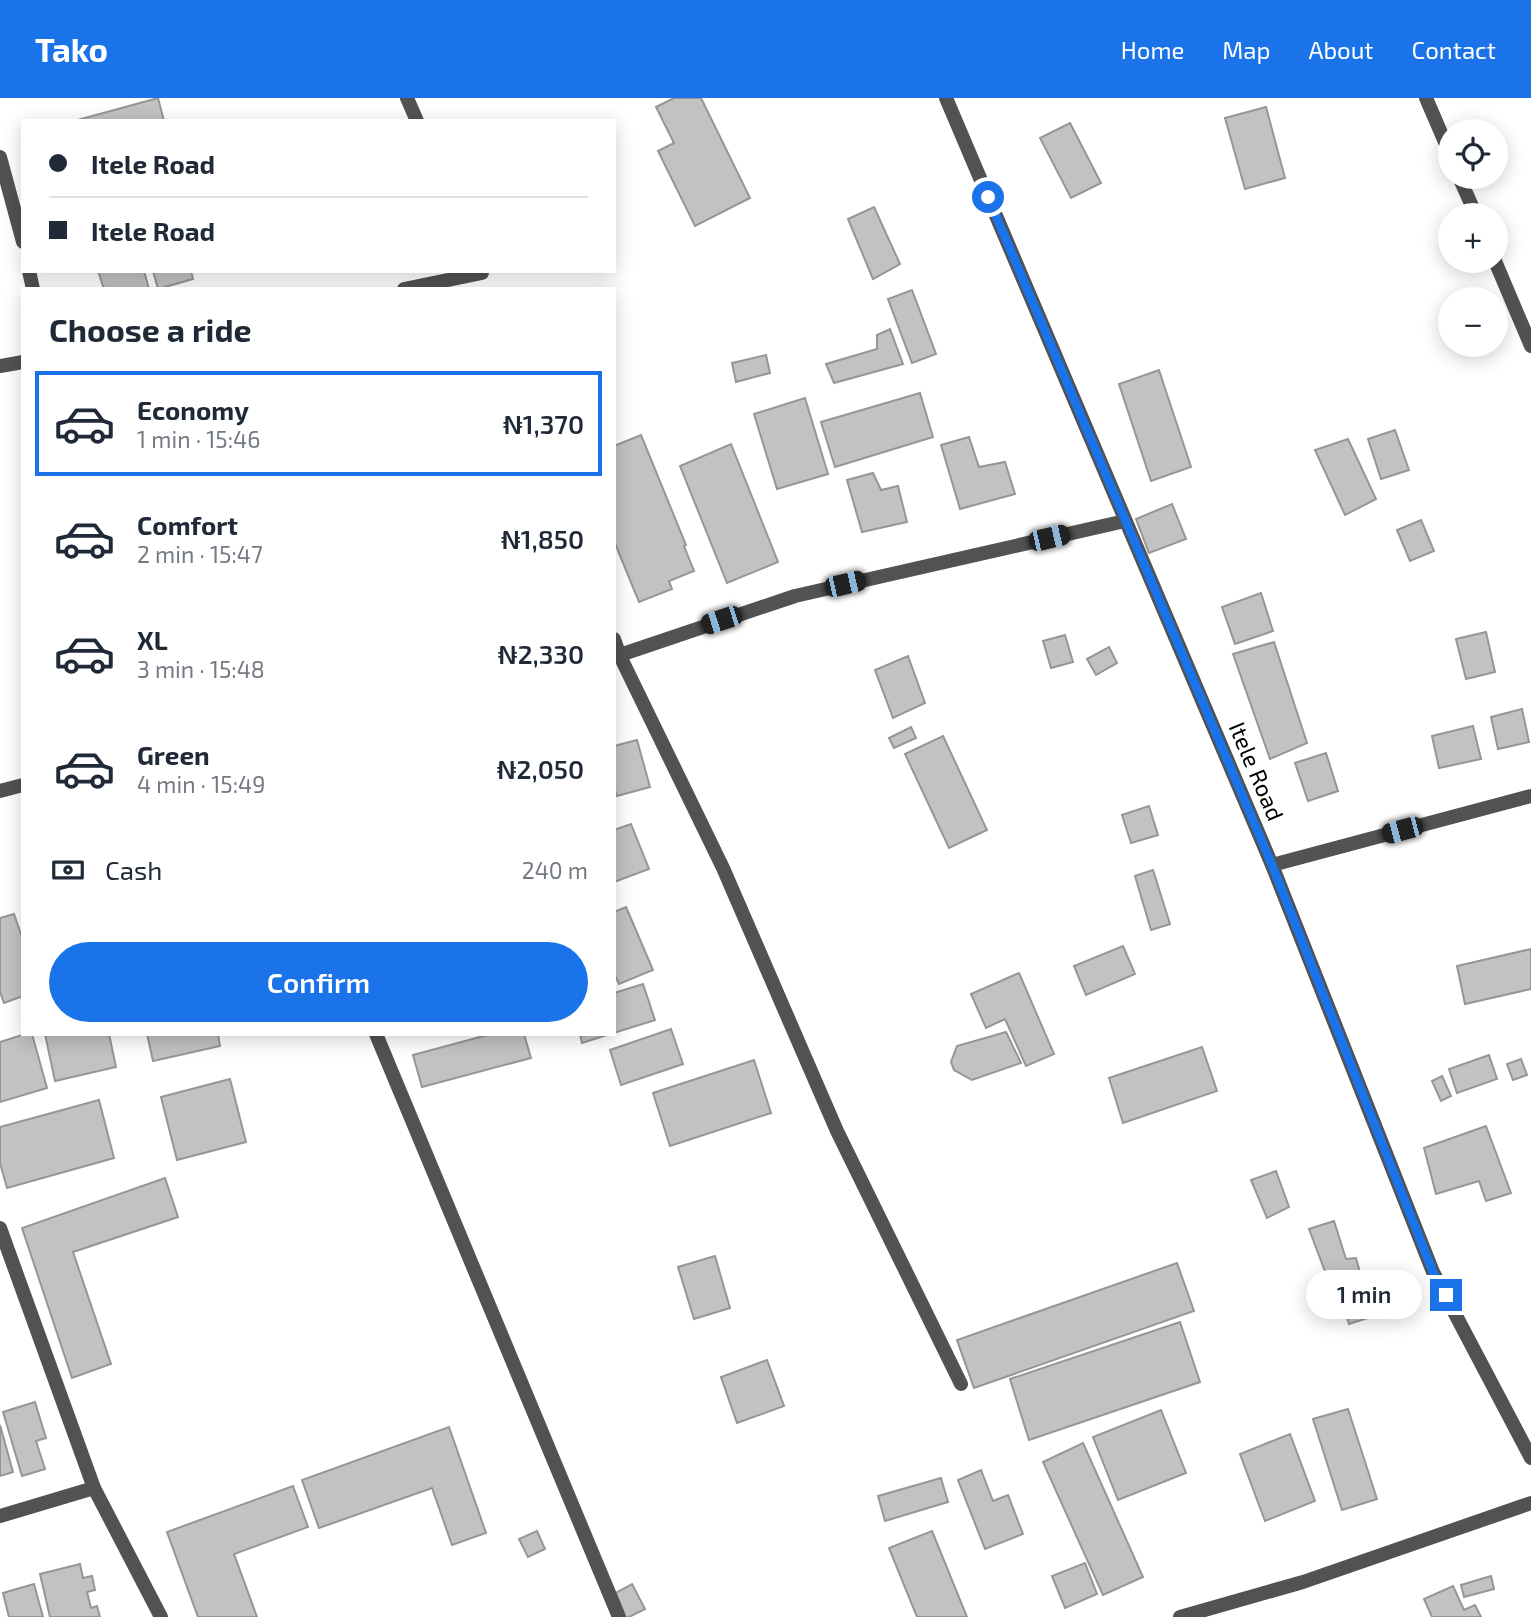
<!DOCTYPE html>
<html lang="en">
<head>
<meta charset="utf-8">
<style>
	:root { --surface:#fff; --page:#f6f6f7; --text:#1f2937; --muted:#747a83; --line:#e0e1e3; --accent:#1a73e8 }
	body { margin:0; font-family:"Exo 2",sans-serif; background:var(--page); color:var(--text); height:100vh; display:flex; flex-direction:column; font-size:26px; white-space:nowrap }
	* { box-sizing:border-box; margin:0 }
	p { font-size:23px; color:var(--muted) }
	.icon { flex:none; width:38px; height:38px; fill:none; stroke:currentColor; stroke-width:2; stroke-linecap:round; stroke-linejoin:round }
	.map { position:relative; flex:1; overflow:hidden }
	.drawer { position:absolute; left:21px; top:189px; width:595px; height:749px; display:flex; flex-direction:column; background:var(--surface); border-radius:0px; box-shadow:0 4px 18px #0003 }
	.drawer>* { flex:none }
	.guide { position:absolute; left:21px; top:21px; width:595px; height:154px; border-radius:0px; box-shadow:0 4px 18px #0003; display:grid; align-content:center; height:154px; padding:0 28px; background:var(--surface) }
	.tools { position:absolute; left:1438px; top:21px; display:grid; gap:14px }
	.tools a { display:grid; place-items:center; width:70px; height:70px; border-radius:50%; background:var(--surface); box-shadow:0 4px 18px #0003; font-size:35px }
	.end { position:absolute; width:32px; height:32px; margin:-16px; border:9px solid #1a73e8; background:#fff; box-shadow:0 0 0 4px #fff }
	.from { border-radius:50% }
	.bubble { position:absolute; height:49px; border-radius:24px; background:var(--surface); box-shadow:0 4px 18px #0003; font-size:23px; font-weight:600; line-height:49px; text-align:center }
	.car { position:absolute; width:21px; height:42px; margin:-21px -10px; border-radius:9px; box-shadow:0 0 5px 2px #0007; background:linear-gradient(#222 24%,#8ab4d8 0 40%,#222 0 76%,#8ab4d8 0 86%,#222 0) }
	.guide b { display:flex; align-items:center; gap:24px; height:66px; font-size:26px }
	.guide b+b { border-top:2px solid var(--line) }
	.guide i { width:18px; height:18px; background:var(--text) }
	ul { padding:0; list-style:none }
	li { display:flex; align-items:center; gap:21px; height:105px; margin:0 14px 10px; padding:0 14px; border:4px solid transparent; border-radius:0px }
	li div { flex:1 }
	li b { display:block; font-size:26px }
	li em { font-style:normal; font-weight:600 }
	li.active { border-color:var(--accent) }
	li>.icon { width:63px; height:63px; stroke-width:1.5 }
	h2 { padding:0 28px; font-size:32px; line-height:84px }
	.pay { display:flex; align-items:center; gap:18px; height:77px; padding:0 28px; font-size:26px }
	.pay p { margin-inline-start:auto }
	.primary-button { display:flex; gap:14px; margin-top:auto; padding:14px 28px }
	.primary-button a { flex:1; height:80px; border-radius:42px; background:var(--accent); color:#fff; font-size:28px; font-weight:600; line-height:80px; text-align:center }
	header { display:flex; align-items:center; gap:42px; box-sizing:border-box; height:98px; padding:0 35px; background:var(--accent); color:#fff }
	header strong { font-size:33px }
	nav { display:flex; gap:38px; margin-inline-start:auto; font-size:24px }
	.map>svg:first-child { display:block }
</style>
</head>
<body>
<header>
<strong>Tako</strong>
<nav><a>Home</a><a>Map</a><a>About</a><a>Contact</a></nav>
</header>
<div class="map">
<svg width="1531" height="1519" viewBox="0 0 1531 1519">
	<rect width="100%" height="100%" fill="#fff"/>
	<g fill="#c2c2c2" stroke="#969696" stroke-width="2">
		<path d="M158,0L164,23H74Z"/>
		<path d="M674,0H701L750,100L695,128L658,53L674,45L656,9Z"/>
		<path d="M1266,9L1285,80L1245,91L1225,20Z"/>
		<path d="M1070,25L1101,85L1071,100L1040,40Z"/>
		<path d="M874,109L900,166L873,181L848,121Z"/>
		<path d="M98,173H144L149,191H104Z"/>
		<path d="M153,173H191L193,181L158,191Z"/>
		<path d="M912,192L936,256L912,265L888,201Z"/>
		<path d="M890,231L903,266L834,285L826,266L877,251V237Z"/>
		<path d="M766,257L770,275L736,284L732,265Z"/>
		<path d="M1159,272L1191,369L1151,383L1119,286Z"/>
		<path d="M920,295L933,339L835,369L821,324Z"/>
		<path d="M805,300L828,376L777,391L754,316Z"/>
		<path d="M1395,332L1409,372L1381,381L1368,341Z"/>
		<path d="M641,337L686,447L684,448L694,473L669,483L672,491L639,504L614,443V348Z"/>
		<path d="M969,339L979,369L1005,364L1015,396L960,411L941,347Z"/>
		<path d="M1348,341L1376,401L1345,417L1315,352Z"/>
		<path d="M731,346L778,464L727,485L680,368Z"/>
		<path d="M873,375L881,392L898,388L907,424L862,434L847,382Z"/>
		<path d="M1172,406L1186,441L1149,455L1136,421Z"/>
		<path d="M1421,422L1434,453L1410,463L1397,432Z"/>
		<path d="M1261,495L1273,533L1235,546L1222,509Z"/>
		<path d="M1486,534L1495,574L1466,581L1456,541Z"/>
		<path d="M1065,537L1073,564L1051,570L1043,543Z"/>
		<path d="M1274,544L1307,645L1270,661L1233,556Z"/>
		<path d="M1109,549L1117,565L1096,577L1087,561Z"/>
		<path d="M908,558L925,605L893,620L875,572Z"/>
		<path d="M1522,611L1529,644L1498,651L1491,619Z"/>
		<path d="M1473,628L1481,661L1439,670L1432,638Z"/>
		<path d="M911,629L916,640L894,650L889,640Z"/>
		<path d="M943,638L987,732L949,750L905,656Z"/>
		<path d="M637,642L650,689L617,698L614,689V648Z"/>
		<path d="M1326,655L1338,693L1308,703L1295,665Z"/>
		<path d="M1149,708L1158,737L1131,745L1122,717Z"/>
		<path d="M631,726L649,771L614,784V732Z"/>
		<path d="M1153,772L1170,826L1151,832L1135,778Z"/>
		<path d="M626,809L653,872L619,886L614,875V814Z"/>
		<path d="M14,816L23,842V898L4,905L0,894V820Z"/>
		<path d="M1123,848L1135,876L1086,897L1074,868Z"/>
		<path d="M1531,851V891L1465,906L1457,868Z"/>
		<path d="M1019,875L1054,956L1026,968L1005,921L986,930L971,896Z"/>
		<path d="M643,886L655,922L614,935V895Z"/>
		<path d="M671,931L683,966L621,987L610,952Z"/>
		<path d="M1006,934L1021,965L972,982L954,972L951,964L957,948Z"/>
		<path d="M25,936H32L47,990L0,1004V944Z"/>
		<path d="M45,936H109L116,969L55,983Z"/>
		<path d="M147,936H218L220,948L153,963Z"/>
		<path d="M491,936H524L531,960L422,989L413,957Z"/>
		<path d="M580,936H610L582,945Z"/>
		<path d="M1202,949L1217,993L1123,1025L1109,980Z"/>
		<path d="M1489,957L1497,981L1457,995L1449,971Z"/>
		<path d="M1521,961L1527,977L1513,982L1507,966Z"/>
		<path d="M754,962L771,1015L670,1048L653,995Z"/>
		<path d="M1442,978L1451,998L1441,1003L1432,983Z"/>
		<path d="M230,981L246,1044L177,1062L161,999Z"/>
		<path d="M99,1002L114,1060L7,1090L0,1065V1029Z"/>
		<path d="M1486,1028L1511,1095L1486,1103L1479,1083L1436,1096L1424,1050Z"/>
		<path d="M1276,1073L1289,1109L1267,1120L1251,1082Z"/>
		<path d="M165,1080L178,1119L73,1154L111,1266L72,1280L22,1130Z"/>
		<path d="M1334,1123L1346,1161L1356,1160L1362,1182L1332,1192L1309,1131Z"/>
		<path d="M715,1158L730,1210L694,1221L678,1169Z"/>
		<path d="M1177,1165L1194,1213L974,1290L957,1242Z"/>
		<path d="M1370,1195L1377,1217L1349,1226L1342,1204Z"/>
		<path d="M1180,1224L1200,1284L1029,1342L1010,1281Z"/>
		<path d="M767,1262L784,1308L737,1325L721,1279Z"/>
		<path d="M35,1304L46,1340L36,1343L45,1371L22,1378L3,1314Z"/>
		<path d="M1348,1311L1377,1401L1342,1412L1313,1321Z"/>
		<path d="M1161,1312L1186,1375L1118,1402L1093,1339Z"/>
		<path d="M0,1327L13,1374L0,1378Z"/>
		<path d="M449,1329L486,1435L452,1447L432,1390L319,1430L302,1382Z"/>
		<path d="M1290,1336L1315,1403L1265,1423L1240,1356Z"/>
		<path d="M1083,1345L1143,1479L1103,1497L1043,1364Z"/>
		<path d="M981,1372L993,1403L1008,1397L1023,1436L985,1451L958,1382Z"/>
		<path d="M941,1380L948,1404L885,1423L878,1398Z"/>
		<path d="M293,1388L308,1429L234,1456L257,1519H198L167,1434Z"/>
		<path d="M537,1433L545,1451L528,1459L519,1441Z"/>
		<path d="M932,1433L967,1519H917L889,1450Z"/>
		<path d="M1085,1465L1097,1496L1065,1510L1052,1478Z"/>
		<path d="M80,1466L83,1480L92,1478L95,1492L87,1494L91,1510L97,1508L100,1519H50L40,1476Z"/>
		<path d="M1491,1478L1494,1491L1464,1499L1461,1487Z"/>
		<path d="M34,1486L43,1519H9L3,1495Z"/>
		<path d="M632,1486L645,1511L629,1519H623L612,1497Z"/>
		<path d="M1453,1488L1464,1512L1475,1507L1481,1519H1432L1424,1501Z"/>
	</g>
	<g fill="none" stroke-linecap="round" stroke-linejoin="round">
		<g stroke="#525252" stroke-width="14">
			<path d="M407,0L417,23"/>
			<path d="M946,0L1272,767L1433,1174L1531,1360"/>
			<path d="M1426,0L1451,58"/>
			<path d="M0,59L23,144"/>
			<path d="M1459,79L1476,117"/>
			<path d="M1495,163L1531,248"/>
			<path d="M29,173L33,191"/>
			<path d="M404,191L482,175"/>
			<path d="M0,268L23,264"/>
			<path d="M614,541L620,558L723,770L837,1033L961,1286"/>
			<path d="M614,559L795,498L1125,423"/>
			<path d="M0,693L23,687"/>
			<path d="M1272,767L1531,698"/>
			<path d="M376,936L619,1519"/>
			<path d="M0,1130L94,1390L161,1519"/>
			<path d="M0,1418L94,1390"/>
			<path d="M1180,1519L1303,1484L1531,1405"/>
		</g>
	</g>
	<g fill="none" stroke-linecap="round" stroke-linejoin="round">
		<path stroke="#1a73e8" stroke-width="9" d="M988,99L1272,767L1433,1174L1446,1197"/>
	</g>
	<g text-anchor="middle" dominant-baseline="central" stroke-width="6" stroke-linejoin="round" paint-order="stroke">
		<g font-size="23" fill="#000" stroke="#fff">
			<text transform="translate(1257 673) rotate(67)">Itele Road</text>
		</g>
	</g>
</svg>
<div class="tools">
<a><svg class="icon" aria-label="locate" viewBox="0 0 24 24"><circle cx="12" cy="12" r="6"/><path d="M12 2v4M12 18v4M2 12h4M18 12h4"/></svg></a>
<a>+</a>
<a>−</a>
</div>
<i class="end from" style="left:988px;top:99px"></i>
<i class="end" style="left:1446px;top:1197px"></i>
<div class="bubble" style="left:1306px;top:1172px;width:116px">1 min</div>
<i class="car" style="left:1049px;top:440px;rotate:77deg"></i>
<i class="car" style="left:845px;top:486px;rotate:77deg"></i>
<i class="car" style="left:721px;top:522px;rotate:252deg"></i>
<i class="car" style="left:1402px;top:732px;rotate:255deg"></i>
<div class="guide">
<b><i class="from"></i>Itele Road</b>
<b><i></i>Itele Road</b>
</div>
<section class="drawer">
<h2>Choose a ride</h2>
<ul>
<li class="active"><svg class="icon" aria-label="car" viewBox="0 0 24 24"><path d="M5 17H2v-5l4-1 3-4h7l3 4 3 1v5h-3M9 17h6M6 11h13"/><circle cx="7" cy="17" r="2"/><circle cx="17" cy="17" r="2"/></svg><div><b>Economy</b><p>1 min · 15:46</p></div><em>₦1,370</em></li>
<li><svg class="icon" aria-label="car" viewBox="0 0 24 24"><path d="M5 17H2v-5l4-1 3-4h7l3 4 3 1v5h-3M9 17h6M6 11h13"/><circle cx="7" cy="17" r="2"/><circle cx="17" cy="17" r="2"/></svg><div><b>Comfort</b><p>2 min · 15:47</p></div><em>₦1,850</em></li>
<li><svg class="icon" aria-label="car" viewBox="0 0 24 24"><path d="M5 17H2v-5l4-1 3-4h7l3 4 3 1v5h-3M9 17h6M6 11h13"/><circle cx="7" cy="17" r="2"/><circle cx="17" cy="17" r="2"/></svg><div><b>XL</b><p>3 min · 15:48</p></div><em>₦2,330</em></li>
<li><svg class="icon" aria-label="car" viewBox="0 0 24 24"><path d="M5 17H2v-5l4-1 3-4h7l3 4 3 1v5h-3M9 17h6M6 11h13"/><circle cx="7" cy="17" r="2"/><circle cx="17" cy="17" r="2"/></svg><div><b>Green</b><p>4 min · 15:49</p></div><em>₦2,050</em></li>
</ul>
<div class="pay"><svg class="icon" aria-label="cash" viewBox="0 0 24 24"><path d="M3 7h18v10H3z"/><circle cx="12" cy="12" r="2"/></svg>Cash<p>240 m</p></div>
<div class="primary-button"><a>Confirm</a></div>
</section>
</div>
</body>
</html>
